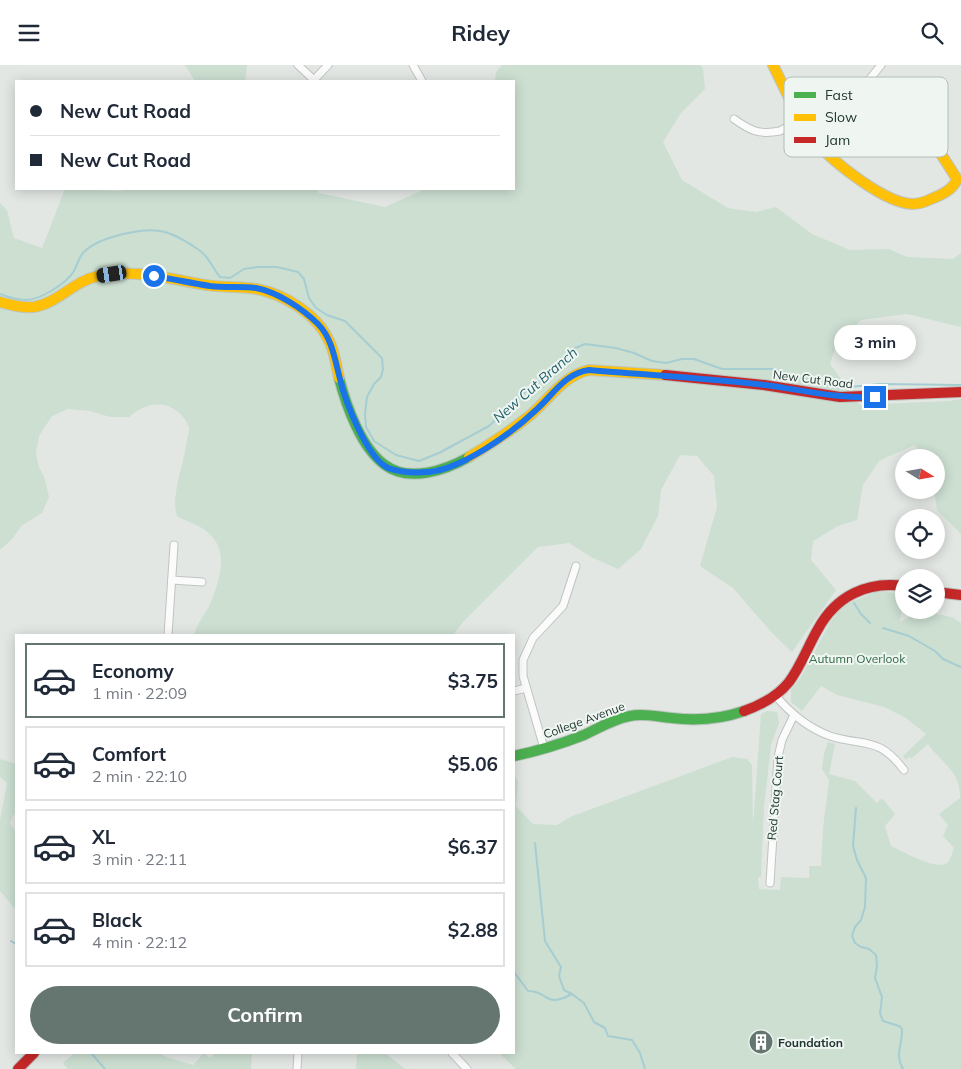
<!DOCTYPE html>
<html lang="en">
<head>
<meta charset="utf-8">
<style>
	:root { --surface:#fff; --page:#f6f6f7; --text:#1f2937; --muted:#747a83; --line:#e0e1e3; --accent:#657570 }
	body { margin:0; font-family:Mulish,sans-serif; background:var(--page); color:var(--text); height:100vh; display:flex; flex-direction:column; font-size:19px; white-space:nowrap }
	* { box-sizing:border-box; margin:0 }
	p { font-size:16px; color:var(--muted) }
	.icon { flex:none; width:28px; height:28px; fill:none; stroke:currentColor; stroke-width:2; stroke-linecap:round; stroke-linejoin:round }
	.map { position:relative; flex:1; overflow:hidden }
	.sheet { position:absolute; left:15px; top:569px; width:500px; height:420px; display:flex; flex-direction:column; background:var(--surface); border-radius:0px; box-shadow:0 2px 12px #0003 }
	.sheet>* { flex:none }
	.hud { position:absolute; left:15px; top:15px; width:500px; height:110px; border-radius:0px; box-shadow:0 2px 12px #0003; display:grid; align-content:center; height:110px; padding:0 15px; background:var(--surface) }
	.needle { width:32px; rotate:101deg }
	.fabs { position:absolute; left:895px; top:384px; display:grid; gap:10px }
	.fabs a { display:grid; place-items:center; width:50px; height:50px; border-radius:50%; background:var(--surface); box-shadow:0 2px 12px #0003; font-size:25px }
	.end { position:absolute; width:22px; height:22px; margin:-11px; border:6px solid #1a73e8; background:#fff; box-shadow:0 0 0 2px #fff }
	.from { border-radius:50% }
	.bubble { position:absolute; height:35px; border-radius:18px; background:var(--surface); box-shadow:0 2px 12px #0003; font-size:16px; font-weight:700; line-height:35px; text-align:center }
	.car { position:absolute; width:15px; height:30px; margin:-15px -8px; border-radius:6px; box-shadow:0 0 4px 1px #0007; background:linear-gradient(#222 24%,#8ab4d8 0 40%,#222 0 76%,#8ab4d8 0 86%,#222 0) }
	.hud b { display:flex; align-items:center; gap:18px; height:48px; font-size:19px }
	.hud b+b { border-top:1px solid var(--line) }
	.hud i { width:12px; height:12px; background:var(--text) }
	ul { padding:9px 0 0; list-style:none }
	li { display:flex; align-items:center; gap:15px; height:75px; margin:0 10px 8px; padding:0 5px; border:2px solid var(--line); border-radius:0px }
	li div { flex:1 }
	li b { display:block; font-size:19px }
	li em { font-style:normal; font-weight:700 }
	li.selected { border-color:var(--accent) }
	li>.icon { width:45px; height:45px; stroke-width:1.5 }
	.primary-button { display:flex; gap:10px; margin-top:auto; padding:10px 15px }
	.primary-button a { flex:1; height:58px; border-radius:30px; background:var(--accent); color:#fff; font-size:20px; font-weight:700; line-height:58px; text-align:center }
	header { display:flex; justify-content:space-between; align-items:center; height:65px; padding:0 15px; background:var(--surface); font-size:22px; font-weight:700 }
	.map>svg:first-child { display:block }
</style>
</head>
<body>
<header><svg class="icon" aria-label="menu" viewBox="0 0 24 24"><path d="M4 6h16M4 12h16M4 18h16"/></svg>Ridey<svg class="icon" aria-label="search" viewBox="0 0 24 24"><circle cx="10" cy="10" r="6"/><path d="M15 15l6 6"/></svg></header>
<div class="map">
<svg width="961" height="1004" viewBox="0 0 961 1004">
	<rect width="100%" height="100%" fill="#e2e7e4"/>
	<g fill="#ccdfd1">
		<path d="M185,0H247L245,16H195Z"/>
		<path d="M502,0H700L703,3L705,24L681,48L663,77L682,115L728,143L756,147L776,142L812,169L850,185L889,184L907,192L953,194L961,188V262L907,249L861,255L835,284L830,299L860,340L949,336L961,334V469L937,445L934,425H936V392H925L914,380L879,396L863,420L857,455L838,461L813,476L811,495L836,525L792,587L773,569L733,523L700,501L717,442L714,411L697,391L680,390L661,425L658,451L641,484L618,504L591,492L569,478L538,482L464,556L453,570H194C197,558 205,550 210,539C221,513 231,481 202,463C194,458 185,456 177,451C170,432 185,396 187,374C188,371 189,366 189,363C186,352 175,342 164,340C150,338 140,343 129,352H110L90,346L68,344L52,351L39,371L36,388L39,402L45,414L49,432L42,448L21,461L13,473L0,485V138L7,145L14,173L42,183L65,124L121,126L122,124H317L319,128L385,142L425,124H514V16H495L496,7Z"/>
		<path d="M876,527H887L904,529L900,557L921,546L952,552L961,558V1004H516L499,988H514V710L518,717L516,741L533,759L557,760L570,752L732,692L747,694L752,700L753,760L761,649L767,646L777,647L779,658L771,680L764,742L761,812H758L759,824L780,825L781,812L809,813V801H821L823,763L829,715L822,704L824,688L828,677L835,679L829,709L855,716L877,738L882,733L895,749L885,761L891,781C902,786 937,806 947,798C951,795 952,788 954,783L943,771L948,760L939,749L960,733C961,706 941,698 928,679L911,694L909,692L906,695L903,691L926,669L906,653L884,642L837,630L821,621L802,646L791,637V625L801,612L831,556L840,545L851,537Z"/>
		<path d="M0,694L16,699V745L10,758L16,768V845L0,826V755L7,718L0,712Z"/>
		<path d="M74,988H158L167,992L193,1000L204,988L210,993L215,988H252L251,1004H68L63,998Z"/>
		<path d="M357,988H385L405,1004H356Z"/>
	</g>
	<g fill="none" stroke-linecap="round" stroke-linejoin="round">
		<g stroke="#a6cdd1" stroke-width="2">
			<path d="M0,229C8,232 17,235 26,235C40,235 67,218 74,206C78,199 78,192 85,186C100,172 145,161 165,167C176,170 189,178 199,185C209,191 212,203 220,212L230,213L244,204L258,202H277L298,207L304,214L309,233L316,243L327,250L345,256L382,293L383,304L381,312L374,319L367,332L365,349L366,362L374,376L396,390L419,396L439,388L489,361L532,320L550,311L559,298L573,284L585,279L616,283L634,288L652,296L666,298L682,294H694L722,304H773L817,318L839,323L880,319L961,320"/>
			<path d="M854,538L861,549L870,558"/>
			<path d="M883,563L909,571L935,586L943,594L961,602"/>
			<path d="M856,743L853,781L857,795L866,813L865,842L861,855L855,862L852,871L855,878L861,882L869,884L876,890L877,901L875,913L882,932L880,948L883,956L899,961L902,964C903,980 894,989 903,1004"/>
			<path d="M535,778L545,876L561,902L559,911L564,925L572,929L584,938L594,957L605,963L608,971L632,975L640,988L645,1004"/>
			<path d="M11,876L16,879"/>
			<path d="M514,907L528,926C549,926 544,944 572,929"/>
			<path d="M91,988L105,1004"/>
		</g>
		<defs>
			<g id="street">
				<path d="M298,0L314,15L328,0"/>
				<path d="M413,0L422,16"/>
				<path d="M734,54C751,66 759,70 780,66L869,15L881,0"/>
				<path d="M172,515L202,517"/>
				<path d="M168,570L174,480"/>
				<path d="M514,626L526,623"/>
				<path d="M775,630C790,648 808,663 830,671C866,682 878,671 904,705"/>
				<path d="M544,683L523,611V595L533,573L563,541L576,501"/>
				<path d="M770,818L778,692L782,675L794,650"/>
				<path d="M452,988L467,1004"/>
				<path d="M297,1004L298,988"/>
			</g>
			<g id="fast">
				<path d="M339,313C346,340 361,383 385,400C409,418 446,405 469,392"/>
				<path d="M514,691C538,686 561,679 584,670C599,663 613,654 630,651C644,648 658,652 672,653C696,656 721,654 744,646"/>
			</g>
			<g id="slow">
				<path d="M773,0C786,26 798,55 816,77C834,98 885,138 912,139C918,139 925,137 931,134C941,130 953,125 957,114L932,75"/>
				<path d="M0,237C11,240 22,243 34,242C58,238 74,216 98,211C132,204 167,213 200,219C219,223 238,221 257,224C284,229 318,250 329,276C335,287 336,300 339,313"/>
				<path d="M469,392C489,380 509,367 528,352C548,336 562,311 589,305L665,310"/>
			</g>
			<g id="jam">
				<path d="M665,310L764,320L840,332L961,327"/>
				<path d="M936,527L961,530"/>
				<path d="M744,646C761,640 777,632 789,617C801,601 808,581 818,564C836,531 867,516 904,521"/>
				<path d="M18,1004L34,988"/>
			</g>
		</defs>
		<use href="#street" stroke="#bfc4c1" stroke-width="9"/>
		<use href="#fast" stroke="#bec4c1" stroke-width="12"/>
		<use href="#slow" stroke="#bec4c1" stroke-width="12"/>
		<use href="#jam" stroke="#bec4c1" stroke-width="12"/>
		<use href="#street" stroke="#fbfbfb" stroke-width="7"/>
		<use href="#fast" stroke="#4caf50" stroke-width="10"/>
		<use href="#slow" stroke="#ffc107" stroke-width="10"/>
		<use href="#jam" stroke="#c62828" stroke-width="10"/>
	</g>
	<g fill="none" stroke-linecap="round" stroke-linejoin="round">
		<path stroke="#1a73e8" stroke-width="6" d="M154,211C173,214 191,218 210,221C225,223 241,221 256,223C277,227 302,243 318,259C332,273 335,295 340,314C345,336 367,393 388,403C401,408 416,408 429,407C462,404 512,368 536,345C553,330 565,308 589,305C648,310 707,313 765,320C802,325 838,334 875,332"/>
	</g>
	<defs>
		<symbol id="building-disc" viewBox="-11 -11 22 22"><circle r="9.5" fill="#657570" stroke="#eff6f2"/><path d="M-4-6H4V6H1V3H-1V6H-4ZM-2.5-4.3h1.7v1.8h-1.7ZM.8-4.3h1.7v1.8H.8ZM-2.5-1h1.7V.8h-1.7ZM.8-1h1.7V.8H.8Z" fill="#fff"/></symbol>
	</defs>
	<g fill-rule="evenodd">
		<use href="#building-disc" x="747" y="963" width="28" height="28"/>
	</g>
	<g text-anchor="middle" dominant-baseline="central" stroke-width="4" stroke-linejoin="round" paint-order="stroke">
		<g font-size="12" fill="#223731" stroke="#eff6f2">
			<text transform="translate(813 314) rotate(7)">New Cut Road</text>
			<text transform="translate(584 655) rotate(-20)">College Avenue</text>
			<text transform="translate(775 733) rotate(-85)">Red Stag Court</text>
		</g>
		<g font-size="12" fill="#316a45" stroke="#eff6f2">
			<text x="857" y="593">Autumn Overlook</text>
		</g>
		<g font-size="12" font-weight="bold" fill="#223731" stroke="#eff6f2" text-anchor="start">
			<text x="778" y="977">Foundation</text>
		</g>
		<g font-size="14" font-style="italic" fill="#23636c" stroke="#eff6f2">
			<text transform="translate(535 320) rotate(-41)">New Cut Branch</text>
		</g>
	</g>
	<rect x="784" y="12" width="164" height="80" rx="8" fill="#eff6f2" stroke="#b2bdb8" stroke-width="1"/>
	<rect x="794" y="27" width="22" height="6" fill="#4caf50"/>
	<rect x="794" y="49" width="22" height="7" fill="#ffc107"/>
	<rect x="794" y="72" width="22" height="6" fill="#c62828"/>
	<g font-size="14" fill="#223731">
		<text x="825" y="35">Fast</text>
		<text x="825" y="57">Slow</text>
		<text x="825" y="80">Jam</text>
	</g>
</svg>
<div class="fabs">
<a><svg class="needle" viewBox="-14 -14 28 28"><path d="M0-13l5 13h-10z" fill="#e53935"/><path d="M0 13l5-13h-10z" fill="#747a83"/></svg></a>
<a><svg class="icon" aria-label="locate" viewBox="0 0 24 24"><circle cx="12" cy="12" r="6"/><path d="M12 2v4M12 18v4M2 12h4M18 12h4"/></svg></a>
<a><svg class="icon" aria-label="layers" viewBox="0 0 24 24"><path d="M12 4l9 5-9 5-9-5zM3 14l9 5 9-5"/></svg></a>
</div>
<i class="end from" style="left:154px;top:211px"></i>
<i class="end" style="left:875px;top:332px"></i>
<div class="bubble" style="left:834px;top:260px;width:82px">3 min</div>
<i class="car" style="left:112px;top:209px;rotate:261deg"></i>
<div class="hud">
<b><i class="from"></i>New Cut Road</b>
<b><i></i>New Cut Road</b>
</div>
<section class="sheet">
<ul>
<li class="selected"><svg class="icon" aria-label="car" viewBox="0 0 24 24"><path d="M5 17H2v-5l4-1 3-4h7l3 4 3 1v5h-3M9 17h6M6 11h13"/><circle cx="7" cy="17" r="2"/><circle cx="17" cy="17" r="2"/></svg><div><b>Economy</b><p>1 min · 22:09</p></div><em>$3.75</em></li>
<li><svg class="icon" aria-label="car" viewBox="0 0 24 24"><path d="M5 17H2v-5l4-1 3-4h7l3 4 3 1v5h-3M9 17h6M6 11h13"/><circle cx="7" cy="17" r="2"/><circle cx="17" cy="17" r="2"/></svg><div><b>Comfort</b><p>2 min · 22:10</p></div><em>$5.06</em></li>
<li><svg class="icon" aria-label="car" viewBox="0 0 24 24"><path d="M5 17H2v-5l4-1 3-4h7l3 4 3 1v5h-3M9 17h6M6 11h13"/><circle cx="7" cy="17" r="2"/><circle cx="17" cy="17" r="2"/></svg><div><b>XL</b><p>3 min · 22:11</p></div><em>$6.37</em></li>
<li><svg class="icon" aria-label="car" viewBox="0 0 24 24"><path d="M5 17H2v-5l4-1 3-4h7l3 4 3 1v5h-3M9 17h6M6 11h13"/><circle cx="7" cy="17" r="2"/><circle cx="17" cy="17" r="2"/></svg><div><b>Black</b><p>4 min · 22:12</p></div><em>$2.88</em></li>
</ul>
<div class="primary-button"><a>Confirm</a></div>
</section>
</div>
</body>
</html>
